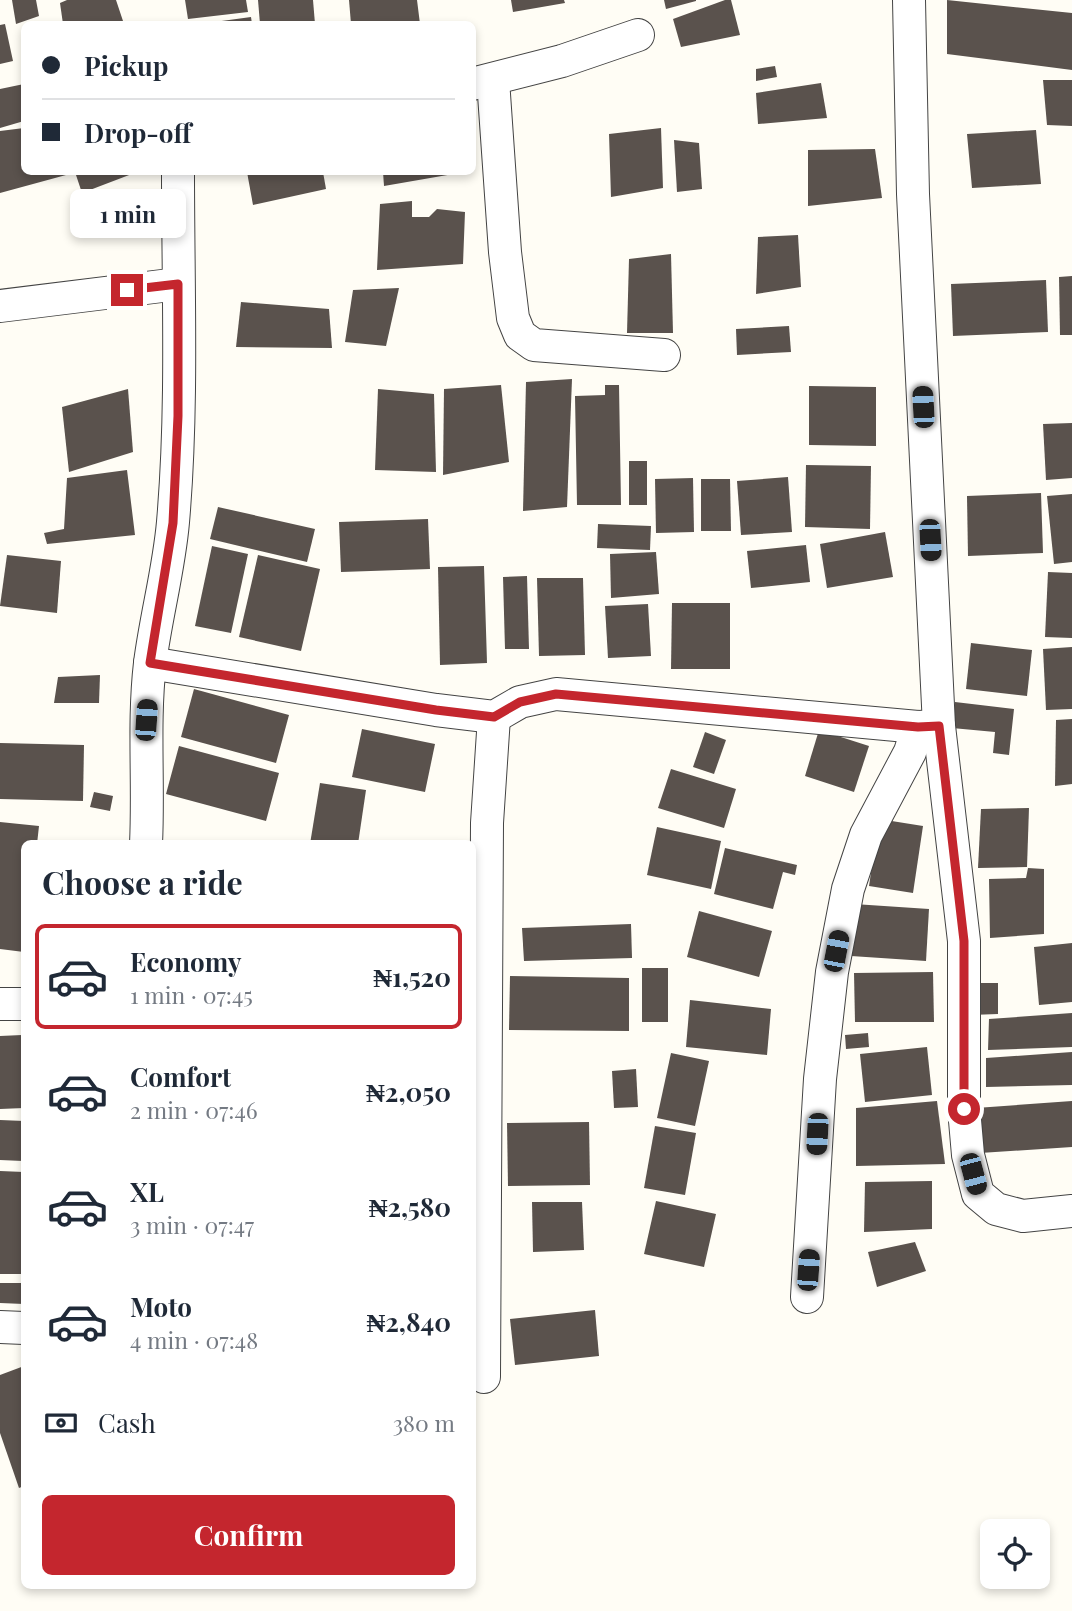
<!DOCTYPE html>
<html lang="en">
<head>
<meta charset="utf-8">
<style>
	:root { --surface:#fff; --page:#f2f2f3; --text:#1f2937; --muted:#747a83; --line:#e0e1e3; --accent:#c4262e }
	body { margin:0; font-family:"Playfair Display",serif; background:var(--page); color:var(--text); height:100vh; display:flex; flex-direction:column; font-size:26px; white-space:nowrap }
	* { box-sizing:border-box; margin:0 }
	p { font-size:23px; color:var(--muted) }
	.icon { flex:none; width:38px; height:38px; fill:none; stroke:currentColor; stroke-width:2; stroke-linecap:round; stroke-linejoin:round }
	.map { position:relative; flex:1; overflow:hidden }
	.sheet { position:absolute; left:21px; top:840px; width:455px; height:749px; display:flex; flex-direction:column; background:var(--surface); border-radius:10px; box-shadow:0 4px 10px #0003 }
	.sheet>* { flex:none }
	.guide { position:absolute; left:21px; top:21px; width:455px; height:154px; border-radius:10px; box-shadow:0 4px 10px #0003; display:grid; align-content:center; height:154px; padding:0 21px; background:var(--surface) }
	.tools { position:absolute; left:980px; top:1519px; display:grid; gap:14px }
	.tools a { display:grid; place-items:center; width:70px; height:70px; border-radius:10px; background:var(--surface); box-shadow:0 4px 10px #0003; font-size:35px }
	.end { position:absolute; width:32px; height:32px; margin:-16px; border:9px solid #c4262e; background:#fff; box-shadow:0 0 0 4px #fff }
	.from { border-radius:50% }
	.bubble { position:absolute; height:49px; border-radius:10px; background:var(--surface); box-shadow:0 4px 10px #0003; font-size:23px; font-weight:700; line-height:49px; text-align:center }
	.car { position:absolute; width:21px; height:42px; margin:-21px -10px; border-radius:9px; box-shadow:0 0 5px 2px #0007; background:linear-gradient(#222 24%,#8ab4d8 0 40%,#222 0 76%,#8ab4d8 0 86%,#222 0) }
	.guide b { display:flex; align-items:center; gap:24px; height:66px; font-size:26px }
	.guide b+b { border-top:2px solid var(--line) }
	.guide i { width:18px; height:18px; background:var(--text) }
	ul { padding:0; list-style:none }
	li { display:flex; align-items:center; gap:21px; height:105px; margin:0 14px 10px; padding:0 7px; border:4px solid transparent; border-radius:10px }
	li div { flex:1 }
	li b { display:block; font-size:26px }
	li em { font-style:normal; font-weight:700 }
	li.current { border-color:var(--accent) }
	li>.icon { width:63px; height:63px; stroke-width:1.5 }
	h2 { padding:0 21px; font-size:32px; line-height:84px }
	.pay { display:flex; align-items:center; gap:18px; height:77px; padding:0 21px; font-size:26px }
	.pay p { margin-inline-start:auto }
	.cta { display:flex; gap:14px; margin-top:auto; padding:14px 21px }
	.cta a { flex:1; height:80px; border-radius:10px; background:var(--accent); color:#fff; font-size:28px; font-weight:700; line-height:80px; text-align:center }
	.map>svg:first-child { display:block }
</style>
</head>
<body>
<div class="map">
<svg width="1072" height="1611" viewBox="0 0 1072 1611">
	<rect width="100%" height="100%" fill="#fffdf5"/>
	<g fill="#5a524d">
		<path d="M12,0H36L39,16L16,24Z"/>
		<path d="M67,0H116L124,24H63L60,3Z"/>
		<path d="M185,0H246L248,12L188,19Z"/>
		<path d="M258,0H313L315,24H260Z"/>
		<path d="M349,0H417L420,24H351Z"/>
		<path d="M511,0H564L565,3L513,12Z"/>
		<path d="M664,0H696V1L666,9Z"/>
		<path d="M725,0H731L740,35L681,47L673,19Z"/>
		<path d="M947,0L1072,13V70L947,54Z"/>
		<path d="M251,17L252,24H207V23Z"/>
		<path d="M5,24L13,61L0,64V25Z"/>
		<path d="M775,66L777,77L756,81V69Z"/>
		<path d="M1043,80H1072V126L1047,125Z"/>
		<path d="M821,83L827,118L758,124L756,93Z"/>
		<path d="M24,84V121L0,128V89Z"/>
		<path d="M24,128V172H65L66,175L0,193V131Z"/>
		<path d="M661,128L663,188L611,197L609,134Z"/>
		<path d="M1036,130L1041,184L972,188L967,134Z"/>
		<path d="M674,140L699,143L702,189L677,192Z"/>
		<path d="M875,149L882,198L808,206V150Z"/>
		<path d="M75,172H137L82,193Z"/>
		<path d="M247,172H323L326,189L253,205Z"/>
		<path d="M383,172H459V173L384,186Z"/>
		<path d="M412,201V217H429L437,209L465,212L463,264L377,270L380,204Z"/>
		<path d="M798,235L801,287L756,294L758,237Z"/>
		<path d="M671,254L673,333H627L629,259Z"/>
		<path d="M1072,276V335H1060L1059,277Z"/>
		<path d="M1046,280L1048,332L953,336L951,284Z"/>
		<path d="M399,288L386,346L345,342L353,290Z"/>
		<path d="M241,302L329,309L332,348L236,347Z"/>
		<path d="M789,326L791,352L737,355L736,329Z"/>
		<path d="M572,379L567,507L523,511L526,382Z"/>
		<path d="M501,385L509,462L443,475L444,389Z"/>
		<path d="M605,385H619L621,505H577L575,396L605,395Z"/>
		<path d="M809,386L876,387V446L809,445Z"/>
		<path d="M128,389L133,452L69,472L62,407Z"/>
		<path d="M378,389L434,394L436,472L375,470Z"/>
		<path d="M1072,423V478L1046,480L1043,424Z"/>
		<rect x="629" y="461" width="18" height="44"/>
		<path d="M806,465L871,466L870,529L805,527Z"/>
		<path d="M127,470L135,535L47,544L44,533L64,529L67,478Z"/>
		<path d="M788,477L792,532L741,535L737,481Z"/>
		<path d="M693,478L694,532L656,533L655,479Z"/>
		<path d="M701,479H730L731,531H701Z"/>
		<path d="M1041,493L1043,553L968,556L967,496Z"/>
		<path d="M1072,494V562L1054,564L1047,496Z"/>
		<path d="M218,507L315,529L307,562L210,539Z"/>
		<path d="M428,519L430,569L341,572L339,522Z"/>
		<path d="M598,524L651,526L650,550L597,548Z"/>
		<path d="M885,532L893,577L827,588L820,544Z"/>
		<path d="M806,545L810,582L751,588L747,551Z"/>
		<path d="M212,546L248,554L231,633L195,626Z"/>
		<path d="M656,552L659,594L611,598L610,554Z"/>
		<path d="M7,555L61,561L57,613L0,606Z"/>
		<path d="M258,555L320,569L301,651L239,637Z"/>
		<path d="M484,566L487,663L440,665L438,567Z"/>
		<path d="M1048,572L1072,573V638L1045,637Z"/>
		<path d="M527,576L529,649H505L503,577Z"/>
		<path d="M537,578H583L585,655L539,656Z"/>
		<path d="M672,603H730V669H671Z"/>
		<path d="M648,604L651,656L608,658L605,606Z"/>
		<path d="M971,643L1032,650L1027,696L966,689Z"/>
		<path d="M1072,647V709L1046,710L1043,649Z"/>
		<path d="M100,675L99,703H54L58,677Z"/>
		<path d="M194,689L289,715L276,763L181,737Z"/>
		<path d="M955,702L1014,709L1009,755L993,753L995,732L952,728Z"/>
		<path d="M1072,719V784L1055,786L1056,720Z"/>
		<path d="M362,729L435,744L425,792L352,777Z"/>
		<path d="M819,730L869,746L854,792L805,776Z"/>
		<path d="M705,732L726,740L714,774L693,767Z"/>
		<path d="M0,743L84,745L83,801L0,799Z"/>
		<path d="M179,746L279,773L266,821L166,794Z"/>
		<path d="M671,769L736,789L724,828L658,808Z"/>
		<path d="M320,783L366,790L358,844H310Z"/>
		<path d="M94,792L113,796L110,811L90,807Z"/>
		<path d="M1029,808L1027,867L978,868L981,809Z"/>
		<path d="M879,819L923,826L913,893L869,886Z"/>
		<path d="M0,822L39,826L37,844H24V952L0,949Z"/>
		<path d="M657,827L721,841L711,889L647,875Z"/>
		<path d="M725,848L797,865L795,875L783,872L773,909L714,894Z"/>
		<path d="M1028,868L1044,869V934L990,938L989,879L1026,878Z"/>
		<path d="M854,904L929,909L926,961L851,956Z"/>
		<path d="M699,911L772,931L759,977L687,957Z"/>
		<path d="M631,924L632,958L524,961L522,928Z"/>
		<path d="M1072,943V1002L1039,1005L1034,947Z"/>
		<rect x="642" y="968" width="26" height="54"/>
		<path d="M933,972L934,1022H855L854,973Z"/>
		<path d="M510,976L629,978V1031L509,1030Z"/>
		<path d="M970,983H998V1014L971,1015Z"/>
		<path d="M690,1000L771,1009L767,1055L686,1047Z"/>
		<path d="M1072,1013V1047L988,1050L989,1019Z"/>
		<path d="M868,1033L869,1047L846,1049L845,1035Z"/>
		<path d="M22,1035L24,1108L0,1109V1036Z"/>
		<path d="M927,1047L932,1095L865,1102L860,1054Z"/>
		<path d="M1072,1052V1085L986,1087V1058Z"/>
		<path d="M671,1053L709,1061L695,1126L657,1118Z"/>
		<path d="M636,1069L638,1107L614,1108L612,1071Z"/>
		<path d="M937,1101L945,1164L856,1166V1108Z"/>
		<path d="M1072,1101V1147L980,1153L976,1108Z"/>
		<path d="M0,1120L24,1121L23,1161L0,1160Z"/>
		<path d="M589,1122L590,1185L508,1186L507,1123Z"/>
		<path d="M655,1126L696,1133L685,1195L644,1188Z"/>
		<path d="M0,1171L24,1172V1274H0Z"/>
		<path d="M932,1181V1229L864,1232L865,1182Z"/>
		<path d="M656,1201L716,1214L704,1267L644,1254Z"/>
		<path d="M532,1202H582L584,1250L533,1252Z"/>
		<path d="M915,1242L926,1271L877,1287L868,1252Z"/>
		<path d="M0,1283H24V1304L0,1303Z"/>
		<path d="M595,1310L599,1356L515,1365L510,1319Z"/>
		<path d="M24,1366V1486L19,1488L0,1433V1375Z"/>
	</g>
	<g fill="none" stroke-linecap="round" stroke-linejoin="round">
		<defs>
			<g id="minor">
				<path d="M909,0L913,194L939,726L964,941V1109L968,1155L978,1194L996,1209L1023,1216L1072,1211"/>
				<path d="M493,80L505,252L513,318L520,335L534,345L664,355"/>
				<path d="M472,84L562,61L638,35"/>
				<path d="M0,306L178,284"/>
				<path d="M150,663L436,710L494,717L520,702L556,694L918,727L939,726"/>
				<path d="M146,844C149,783 143,723 150,663C156,616 169,569 173,522C183,406 178,288 178,172"/>
				<path d="M0,1004H24"/>
				<path d="M807,1297L820,1079L832,972L848,889L866,835L910,752L918,727"/>
				<path d="M0,1327L24,1328"/>
				<path d="M484,1377L487,823L494,717"/>
			</g>
		</defs>
		<use href="#minor" stroke="#444" stroke-width="34"/>
		<use href="#minor" stroke="#fff" stroke-width="32"/>
	</g>
	<g fill="none" stroke-linecap="round" stroke-linejoin="round">
		<path stroke="#c4262e" stroke-width="9" d="M127,290L178,284V416L173,523L150,663L436,710L494,717L520,702L556,694L918,727L939,726L964,941V1109"/>
	</g>
</svg>
<div class="tools">
<a><svg class="icon" aria-label="locate" viewBox="0 0 24 24"><circle cx="12" cy="12" r="6"/><path d="M12 2v4M12 18v4M2 12h4M18 12h4"/></svg></a>
</div>
<i class="end from" style="left:964px;top:1109px"></i>
<i class="end" style="left:127px;top:290px"></i>
<div class="bubble" style="left:70px;top:189px;width:116px">1 min</div>
<i class="car" style="left:923px;top:407px;rotate:357deg"></i>
<i class="car" style="left:930px;top:540px;rotate:177deg"></i>
<i class="car" style="left:146px;top:720px;rotate:4deg"></i>
<i class="car" style="left:836px;top:951px;rotate:11deg"></i>
<i class="car" style="left:817px;top:1134px;rotate:183deg"></i>
<i class="car" style="left:973px;top:1174px;rotate:165deg"></i>
<i class="car" style="left:808px;top:1270px;rotate:4deg"></i>
<div class="guide">
<b><i class="from"></i>Pickup</b>
<b><i></i>Drop-off</b>
</div>
<section class="sheet">
<h2>Choose a ride</h2>
<ul>
<li class="current"><svg class="icon" aria-label="car" viewBox="0 0 24 24"><path d="M5 17H2v-5l4-1 3-4h7l3 4 3 1v5h-3M9 17h6M6 11h13"/><circle cx="7" cy="17" r="2"/><circle cx="17" cy="17" r="2"/></svg><div><b>Economy</b><p>1 min · 07:45</p></div><em>₦1,520</em></li>
<li><svg class="icon" aria-label="car" viewBox="0 0 24 24"><path d="M5 17H2v-5l4-1 3-4h7l3 4 3 1v5h-3M9 17h6M6 11h13"/><circle cx="7" cy="17" r="2"/><circle cx="17" cy="17" r="2"/></svg><div><b>Comfort</b><p>2 min · 07:46</p></div><em>₦2,050</em></li>
<li><svg class="icon" aria-label="car" viewBox="0 0 24 24"><path d="M5 17H2v-5l4-1 3-4h7l3 4 3 1v5h-3M9 17h6M6 11h13"/><circle cx="7" cy="17" r="2"/><circle cx="17" cy="17" r="2"/></svg><div><b>XL</b><p>3 min · 07:47</p></div><em>₦2,580</em></li>
<li><svg class="icon" aria-label="car" viewBox="0 0 24 24"><path d="M5 17H2v-5l4-1 3-4h7l3 4 3 1v5h-3M9 17h6M6 11h13"/><circle cx="7" cy="17" r="2"/><circle cx="17" cy="17" r="2"/></svg><div><b>Moto</b><p>4 min · 07:48</p></div><em>₦2,840</em></li>
</ul>
<div class="pay"><svg class="icon" aria-label="cash" viewBox="0 0 24 24"><path d="M3 7h18v10H3z"/><circle cx="12" cy="12" r="2"/></svg>Cash<p>380 m</p></div>
<div class="cta"><a>Confirm</a></div>
</section>
</div>
</body>
</html>
